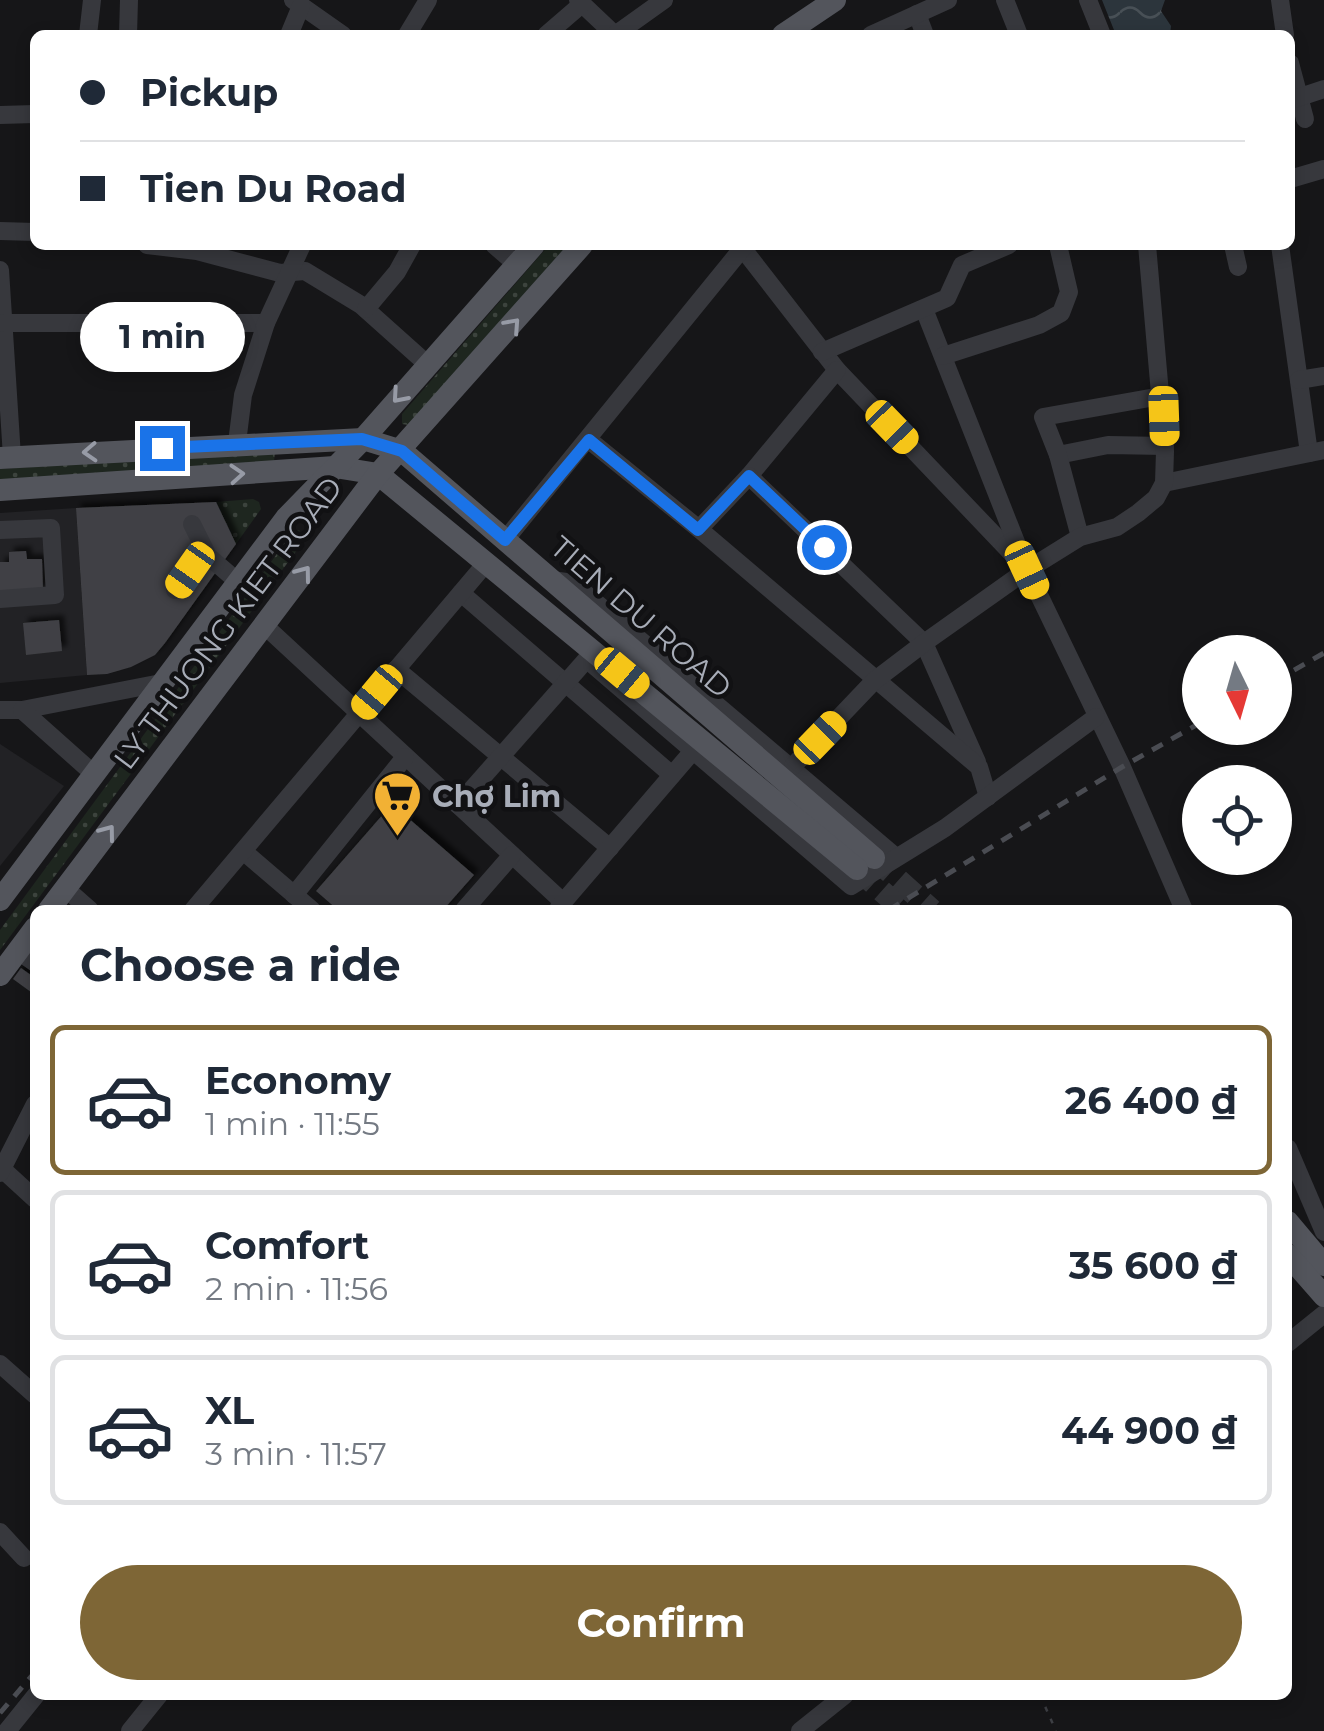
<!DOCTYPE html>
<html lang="en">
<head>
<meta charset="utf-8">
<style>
	:root { --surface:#fff; --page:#f6f6f7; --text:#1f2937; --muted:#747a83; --line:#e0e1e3; --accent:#7e6636 }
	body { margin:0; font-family:Montserrat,sans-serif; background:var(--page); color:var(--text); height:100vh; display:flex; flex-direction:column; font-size:38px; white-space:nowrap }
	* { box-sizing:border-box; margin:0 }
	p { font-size:32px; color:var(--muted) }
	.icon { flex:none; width:55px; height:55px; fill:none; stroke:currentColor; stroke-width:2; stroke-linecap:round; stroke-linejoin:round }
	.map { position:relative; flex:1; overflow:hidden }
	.sheet { position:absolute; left:30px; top:905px; width:1262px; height:795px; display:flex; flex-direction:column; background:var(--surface); border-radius:15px; box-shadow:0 5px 15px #0003 }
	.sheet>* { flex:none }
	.top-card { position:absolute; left:30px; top:30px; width:1265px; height:220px; border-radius:15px; box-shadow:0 5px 15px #0003; display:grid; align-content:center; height:220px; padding:0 50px; background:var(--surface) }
	.needle { width:65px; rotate:175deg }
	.fabs { position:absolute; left:1182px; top:635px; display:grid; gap:20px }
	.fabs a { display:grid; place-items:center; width:110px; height:110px; border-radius:50%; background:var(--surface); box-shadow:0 5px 15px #0003; font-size:50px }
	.end { position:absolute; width:45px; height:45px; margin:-22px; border:12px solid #1a73e8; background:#fff; box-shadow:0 0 0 5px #fff }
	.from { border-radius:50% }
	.bubble { position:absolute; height:70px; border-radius:35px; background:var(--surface); box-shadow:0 5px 15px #0003; font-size:32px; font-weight:700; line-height:70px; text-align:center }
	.car { position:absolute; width:30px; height:60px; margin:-30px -15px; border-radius:12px; box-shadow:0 0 8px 2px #0007; background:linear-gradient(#f5c518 24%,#345 0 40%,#f5c518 0 76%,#345 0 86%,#f5c518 0) }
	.top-card b { display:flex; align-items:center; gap:35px; height:95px; font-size:38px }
	.top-card b+b { border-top:2px solid var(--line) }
	.top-card i { width:25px; height:25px; background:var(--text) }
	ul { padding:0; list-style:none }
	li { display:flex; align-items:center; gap:30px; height:150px; margin:0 20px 15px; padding:0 30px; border:5px solid var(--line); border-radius:15px }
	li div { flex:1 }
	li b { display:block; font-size:38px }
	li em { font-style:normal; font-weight:700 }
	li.on { border-color:var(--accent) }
	li>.icon { width:90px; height:90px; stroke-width:1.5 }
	h2 { padding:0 50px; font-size:45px; line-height:120px }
	.primary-button { display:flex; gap:20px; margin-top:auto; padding:20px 50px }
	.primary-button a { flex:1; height:115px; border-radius:60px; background:var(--accent); color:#fff; font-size:40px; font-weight:700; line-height:115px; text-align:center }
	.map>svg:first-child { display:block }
</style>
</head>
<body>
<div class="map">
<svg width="1324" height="1731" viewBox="0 0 1324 1731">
	<defs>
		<pattern id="green-dots" width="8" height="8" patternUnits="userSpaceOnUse" patternTransform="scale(2.5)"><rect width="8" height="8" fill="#1e261f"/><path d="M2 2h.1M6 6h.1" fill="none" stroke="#3c433d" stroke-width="1.8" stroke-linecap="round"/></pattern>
		<pattern id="water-waves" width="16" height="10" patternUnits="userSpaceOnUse" patternTransform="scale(2.5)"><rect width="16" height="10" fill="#2c353c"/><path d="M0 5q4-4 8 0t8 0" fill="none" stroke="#485056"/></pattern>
		<filter id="shadow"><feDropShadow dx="5" dy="-5" stdDeviation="2.5" flood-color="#0009"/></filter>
	</defs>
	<rect width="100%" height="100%" fill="#161618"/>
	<g fill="#222225">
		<path d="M76,508L87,675L0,683V513Z"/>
		<path d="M0,744L64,786L0,866Z"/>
	</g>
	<g fill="url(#green-dots)">
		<path d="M549,245H571L408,425L402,424V414Z"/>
		<path d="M275,452L274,461L0,483V469Z"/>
		<path d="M253,499L259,502L261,509L236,544L216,502Z"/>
		<path d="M299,530L305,537L303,542L0,950V930L293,532Z"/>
	</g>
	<path fill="url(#water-waves)" d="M1102,0H1165L1161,11L1171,26L1170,35H1116Z"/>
	<g fill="#404145" filter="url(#shadow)">
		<path d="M216,502L236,544L165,643L155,655L131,667L107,674L87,675L76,508Z"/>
		<path d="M26,551L27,559H42L43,591L0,593V562H9V552Z"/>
		<path d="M59,620L62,651L26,655L23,623Z"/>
		<path d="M392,804L474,875L443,910H338L316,891Z"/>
		<path d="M21,968L35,978V995L13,979Z"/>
	</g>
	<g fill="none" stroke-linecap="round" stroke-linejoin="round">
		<g stroke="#333438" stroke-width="22" stroke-dasharray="22 11" stroke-linecap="butt">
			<path d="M874,858L932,910"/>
			<path d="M857,869L903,910"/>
		</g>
		<path stroke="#3d3f44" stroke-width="2.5" stroke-dasharray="5 8" stroke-linecap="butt" d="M1040,1695L1056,1731"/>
		<g stroke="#37383d" stroke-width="18">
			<path d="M293,0L343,35"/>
			<path d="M578,0L615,35"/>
			<path d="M1005,0L1019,35"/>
			<path d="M1088,0L1102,35"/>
			<path d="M1280,0L1285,35"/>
			<path d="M917,14L925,35"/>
			<path d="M88,35L92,0"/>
			<path d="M128,35L129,0"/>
			<path d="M289,35L301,6"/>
			<path d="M407,35L428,0"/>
			<path d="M546,35L582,4"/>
			<path d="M615,35L664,0"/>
			<path d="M871,35L948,0"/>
			<path d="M1290,63L1305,119"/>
			<path d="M1291,100L1324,89"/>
			<path d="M0,115L35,114"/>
			<path d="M1290,179L1324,169"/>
			<path d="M0,231L35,232"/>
			<path d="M147,245L197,251L280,273L305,271L361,305L427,364"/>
			<path d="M494,245L516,264"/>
			<path d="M740,245L837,370L1020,562"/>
			<path d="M1233,245L1238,267"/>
			<path d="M1280,245L1309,453"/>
			<path d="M0,270L12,457"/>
			<path d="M366,309L397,272L412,245"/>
			<path d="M924,309L1027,570L1122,767L1184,910"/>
			<path d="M4,323H266"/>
			<path d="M822,352L947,298L962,265L1009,245"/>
			<path d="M943,356L1039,325L1061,313L1069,292L1058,245"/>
			<path d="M1299,380L1324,376"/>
			<path d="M589,440L699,529L749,476L837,370"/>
			<path d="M237,443L243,395L266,323L302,245"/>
			<path d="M1058,455L1108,445L1165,446"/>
			<path d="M749,476L924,643L977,762"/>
			<path d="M1164,483L1324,450"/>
			<path d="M192,524L208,556L237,581"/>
			<path d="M699,529L979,767L988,797"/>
			<path d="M0,530L51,528L55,595L0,599"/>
			<path d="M1080,537L1058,455L1043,417L1161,396"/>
			<path d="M505,540L745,245"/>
			<path d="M552,580L573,583L896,857"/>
			<path d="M175,590L204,550"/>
			<path d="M461,593L672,775"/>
			<path d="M265,626L563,902"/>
			<path d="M592,664L851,886L945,828L1096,717"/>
			<path d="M396,669L610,848"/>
			<path d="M0,710H22L161,683"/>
			<path d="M22,710L95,775"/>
			<path d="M793,766L874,681L924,643L1027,570L1080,537L1117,527L1138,513L1156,498L1164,483L1165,451L1147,245"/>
			<path d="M458,805L593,652"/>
			<path d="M243,851L312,910"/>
			<path d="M65,888L90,910"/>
			<path d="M294,895L405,757"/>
			<path d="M559,907L698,745"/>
			<path d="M193,910L487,562"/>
			<path d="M464,910L512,855"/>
			<path d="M18,951L35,963"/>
			<path d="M1288,1148L1324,1232"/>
			<path d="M0,1167L35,1199"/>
			<path d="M0,1173L35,1104"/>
			<path d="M1288,1343L1324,1314"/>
			<path d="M0,1364L35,1395"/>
			<path d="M0,1532L24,1558"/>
			<path d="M7,1731L36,1695"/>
			<path d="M130,1731L159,1695"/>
			<path d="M800,1731L845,1695"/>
		</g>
		<g stroke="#53555c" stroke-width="22">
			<path d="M783,35L835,0"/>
			<path d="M0,458L363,439L402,451L874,858"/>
			<path d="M0,490L335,467L378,474L857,869"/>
			<path d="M0,900L286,518L363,439L534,245"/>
			<path d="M49,910L378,474L582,245"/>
			<path d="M0,975L35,928"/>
			<path d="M1288,1222L1324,1265"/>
			<path d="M1288,1255L1324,1296"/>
		</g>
		<g stroke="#4a4c52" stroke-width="5" stroke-dasharray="12 10" stroke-linecap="butt">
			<path d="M1275,681L1324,653"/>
			<path d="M889,910L1122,767L1200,723"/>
			<path d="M0,1713L35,1672"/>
		</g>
	</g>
	<defs><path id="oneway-chevron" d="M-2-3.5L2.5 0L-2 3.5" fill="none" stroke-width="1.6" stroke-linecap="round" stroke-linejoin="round" transform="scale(2.5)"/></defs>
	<g stroke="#979ba6">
		<use href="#oneway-chevron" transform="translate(513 325) rotate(-48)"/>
		<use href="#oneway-chevron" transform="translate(399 396) rotate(131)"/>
		<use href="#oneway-chevron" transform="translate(90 452) rotate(177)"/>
		<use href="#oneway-chevron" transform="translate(237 474) rotate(-4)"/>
		<use href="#oneway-chevron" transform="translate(304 573) rotate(-53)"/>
		<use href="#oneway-chevron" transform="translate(108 832) rotate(-53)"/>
	</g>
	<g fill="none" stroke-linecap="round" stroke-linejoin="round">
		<path stroke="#1a73e8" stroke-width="12" d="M162,448L362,439L402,451L505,540L589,440L698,530L749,476L824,547"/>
	</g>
	<defs>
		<symbol id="supermarket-pin" viewBox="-11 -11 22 30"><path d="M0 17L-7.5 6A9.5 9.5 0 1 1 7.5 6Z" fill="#f2b134" stroke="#111113"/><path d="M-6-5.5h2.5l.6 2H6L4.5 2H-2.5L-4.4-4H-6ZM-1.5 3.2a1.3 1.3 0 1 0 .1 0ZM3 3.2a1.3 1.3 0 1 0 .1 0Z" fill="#111"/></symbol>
	</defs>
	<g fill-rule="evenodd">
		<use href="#supermarket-pin" x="370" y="768" width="55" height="75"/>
	</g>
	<g text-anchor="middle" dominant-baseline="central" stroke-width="9" stroke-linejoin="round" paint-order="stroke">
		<g font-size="30" fill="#a8adb8" stroke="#111113">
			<text transform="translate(641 617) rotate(41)">TIEN DU ROAD</text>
			<text transform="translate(228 623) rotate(-53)">LY THUONG KIET ROAD</text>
		</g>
		<g font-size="30" font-weight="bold" fill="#a8adb8" stroke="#111113" text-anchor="start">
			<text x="432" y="796">Chợ Lim</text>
		</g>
	</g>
</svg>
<div class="fabs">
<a><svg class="needle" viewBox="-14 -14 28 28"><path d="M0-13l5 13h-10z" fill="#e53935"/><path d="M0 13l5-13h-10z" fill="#747a83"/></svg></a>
<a><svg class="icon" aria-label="locate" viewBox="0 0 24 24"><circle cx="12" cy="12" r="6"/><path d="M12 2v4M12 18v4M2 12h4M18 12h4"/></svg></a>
</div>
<i class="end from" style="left:824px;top:547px"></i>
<i class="end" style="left:162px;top:448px"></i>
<div class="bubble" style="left:80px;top:302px;width:165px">1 min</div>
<i class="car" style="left:1164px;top:416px;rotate:178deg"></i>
<i class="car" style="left:892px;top:427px;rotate:136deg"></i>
<i class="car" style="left:190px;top:570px;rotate:215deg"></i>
<i class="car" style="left:1027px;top:570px;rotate:155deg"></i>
<i class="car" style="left:622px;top:673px;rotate:130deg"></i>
<i class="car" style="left:377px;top:692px;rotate:220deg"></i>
<i class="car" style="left:820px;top:738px;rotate:44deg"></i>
<div class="top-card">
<b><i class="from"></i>Pickup</b>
<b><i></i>Tien Du Road</b>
</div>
<section class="sheet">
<h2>Choose a ride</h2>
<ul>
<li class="on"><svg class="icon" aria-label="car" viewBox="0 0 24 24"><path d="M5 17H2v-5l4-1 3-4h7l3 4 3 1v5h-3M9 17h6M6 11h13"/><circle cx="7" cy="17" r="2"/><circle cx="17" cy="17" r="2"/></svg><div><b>Economy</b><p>1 min · 11:55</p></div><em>26 400 ₫</em></li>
<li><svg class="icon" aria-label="car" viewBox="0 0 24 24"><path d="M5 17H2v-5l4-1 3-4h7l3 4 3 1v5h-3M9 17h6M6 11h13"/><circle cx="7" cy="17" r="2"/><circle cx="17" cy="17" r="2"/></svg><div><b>Comfort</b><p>2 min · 11:56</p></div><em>35 600 ₫</em></li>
<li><svg class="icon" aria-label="car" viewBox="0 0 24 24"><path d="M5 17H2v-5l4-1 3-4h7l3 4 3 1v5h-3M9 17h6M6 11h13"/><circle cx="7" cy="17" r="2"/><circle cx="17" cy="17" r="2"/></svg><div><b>XL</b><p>3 min · 11:57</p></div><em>44 900 ₫</em></li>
</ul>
<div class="primary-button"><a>Confirm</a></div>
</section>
</div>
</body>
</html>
